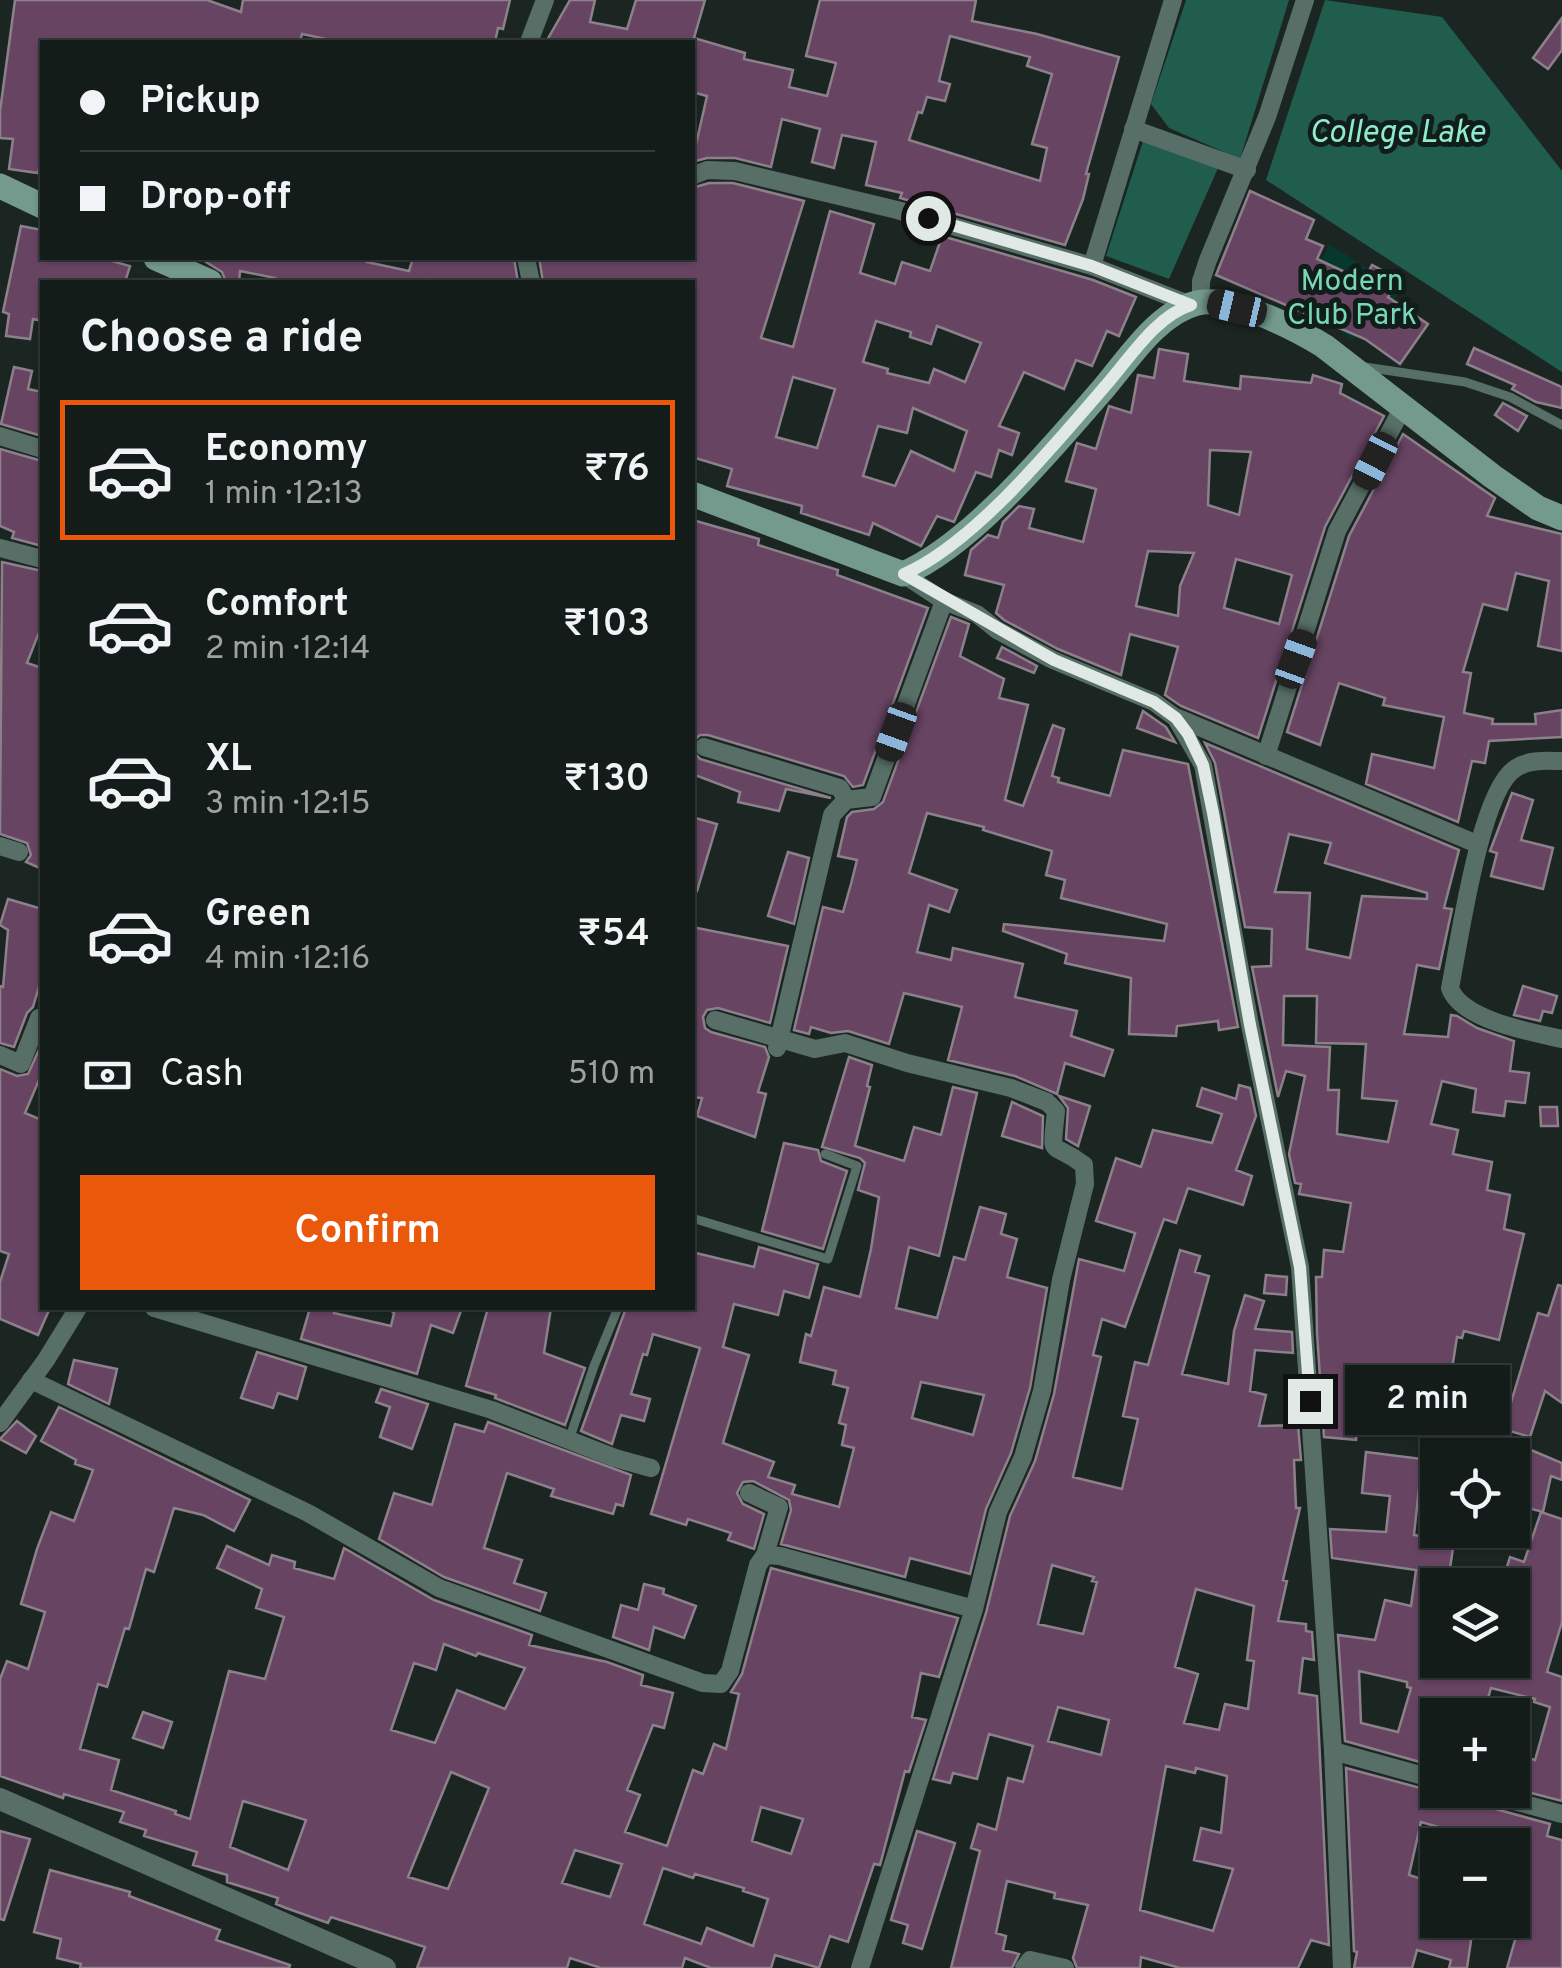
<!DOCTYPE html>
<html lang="en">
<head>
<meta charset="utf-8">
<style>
	:root { --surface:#141c1a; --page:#1d2523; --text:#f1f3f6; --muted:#9da1a2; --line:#333a39; --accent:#ea580c }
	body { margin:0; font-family:Overpass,sans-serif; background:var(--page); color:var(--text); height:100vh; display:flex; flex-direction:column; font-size:38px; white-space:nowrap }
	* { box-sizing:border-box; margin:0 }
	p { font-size:32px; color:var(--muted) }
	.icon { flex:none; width:55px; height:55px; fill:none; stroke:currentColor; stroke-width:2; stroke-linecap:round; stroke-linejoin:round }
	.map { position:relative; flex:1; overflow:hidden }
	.side { position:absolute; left:40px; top:280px; width:655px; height:1030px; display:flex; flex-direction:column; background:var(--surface); border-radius:0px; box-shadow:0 2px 8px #0004,0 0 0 2px var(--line) }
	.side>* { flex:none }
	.guide { position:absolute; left:40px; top:40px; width:655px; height:220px; border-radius:0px; box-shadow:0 2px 8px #0004,0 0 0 2px var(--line); display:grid; align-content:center; height:220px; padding:0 40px; background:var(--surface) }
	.tools { position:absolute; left:1420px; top:1438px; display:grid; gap:20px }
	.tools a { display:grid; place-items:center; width:110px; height:110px; border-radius:0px; background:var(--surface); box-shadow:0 2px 8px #0004,0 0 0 2px var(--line); font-size:50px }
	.end { position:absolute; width:45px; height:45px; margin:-22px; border:12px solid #e1e9e6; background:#111; box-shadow:0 0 0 5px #111 }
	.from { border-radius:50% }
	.bubble { position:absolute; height:70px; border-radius:0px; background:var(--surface); box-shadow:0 2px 8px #0004,0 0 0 2px var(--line); font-size:32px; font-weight:600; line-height:70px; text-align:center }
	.car { position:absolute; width:30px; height:60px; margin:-30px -15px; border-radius:12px; box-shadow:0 0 8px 2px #0007; background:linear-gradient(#222 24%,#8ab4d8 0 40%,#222 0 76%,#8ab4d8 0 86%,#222 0) }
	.guide b { display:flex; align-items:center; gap:35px; height:95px; font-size:38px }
	.guide b+b { border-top:2px solid var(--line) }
	.guide i { width:25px; height:25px; background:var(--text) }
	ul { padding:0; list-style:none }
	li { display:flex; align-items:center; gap:30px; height:140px; margin:0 20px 15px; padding:0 20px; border:5px solid transparent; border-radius:0px }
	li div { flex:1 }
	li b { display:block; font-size:38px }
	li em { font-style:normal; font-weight:600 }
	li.selected { border-color:var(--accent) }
	li>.icon { width:90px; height:90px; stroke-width:1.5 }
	h2 { padding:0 40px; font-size:45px; line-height:120px }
	.pay { display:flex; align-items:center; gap:25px; height:110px; padding:0 40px; font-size:38px }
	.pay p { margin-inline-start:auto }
	.button { display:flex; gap:20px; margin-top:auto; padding:20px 40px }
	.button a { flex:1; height:115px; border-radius:0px; background:var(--accent); color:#fff; font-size:40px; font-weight:600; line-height:115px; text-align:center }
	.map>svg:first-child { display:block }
</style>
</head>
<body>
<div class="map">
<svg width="1562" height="1968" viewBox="0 0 1562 1968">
	<rect width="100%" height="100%" fill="#1b2623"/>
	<path fill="#07382d" d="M1329,244L1399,288L1382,329L1352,339L1303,304Z"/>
	<g fill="#205d4d">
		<path d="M1186,0H1289L1240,159L1169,128L1151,104Z"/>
		<path d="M1325,0L1442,17L1562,171V372L1266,180Z"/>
		<path d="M1145,135L1218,168L1169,279L1106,256Z"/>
	</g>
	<g fill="#684463" stroke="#8c818a" stroke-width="2.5" fill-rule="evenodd">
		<path d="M15,0H207L241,12L243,0H510L503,29L498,28L495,42H340L302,34L300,42H42V154L38,173L9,169L13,139L0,138V111Z"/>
		<path d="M570,0H595L590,22L627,29L636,0H705L694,38L745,53L744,59L793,70L789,87L827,96L836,63L806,56L820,0H976L972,21L1037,34L1119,57L1086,174H1089L1083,199L1065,245L900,198L902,193L866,185L876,142L842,135L834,168L812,162L820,129L782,119L771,167L735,158H707L692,162L707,96L692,92V42H546ZM950,36L1030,57L1027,66L1052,74L1032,144L1047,148L1040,181L909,140L918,112L922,113L927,97L945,101L950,84L939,81Z"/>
		<path d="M1562,18V50L1548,69L1533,58Z"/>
		<path d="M709,183H733L804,201L761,338L793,347L830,211L874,224L860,273L895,284L902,262L930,271L942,236L1093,280L1136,297L1119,336L1107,331L1092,366L1076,360L1064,389L1024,372L999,426L1019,433L1012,455L999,450L991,477L976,472L954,522L937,516L921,546L873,523L869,535L801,513L802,506L727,486L732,469L692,457V282H543L539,258H692V188ZM876,321L911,332L910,337L931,344L937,326L981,343L965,382L934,369L929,383L887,373L888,369L863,362ZM793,377L835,389L817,448L776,437ZM913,408L967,431L954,471L911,451L895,486L863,476L878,426L907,433Z"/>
		<path d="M1250,191L1314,220L1306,239L1323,246L1317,259L1364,281L1372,265L1398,279L1388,297L1428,324L1400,364L1365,339L1216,275Z"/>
		<path d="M21,226L42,230V258H101L130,266L125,282H42V321L33,319L30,339L6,336L9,314L3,312Z"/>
		<path d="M208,258H368L367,262L409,271L413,258H514L518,282H439L426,279V282H274L275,278L240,271L239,282H226L222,272L206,262Z"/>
		<path d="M1474,348L1562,387V408L1536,402L1512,389L1515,385L1467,364Z"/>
		<path d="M1159,349L1188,354L1184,381L1240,389L1241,376L1311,383L1313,375L1342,384L1340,393L1384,416L1325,527L1258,738L1181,706L1165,695L1178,647L1130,634L1121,675L1058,649L1004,620L996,613L1004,585L965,575L971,550L988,535L998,538L1003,522L1019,506L1034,509L1029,528L1083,542L1096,489L1066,481L1077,443L1096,449L1109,406L1131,413L1138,375L1154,378ZM1210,450L1251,452L1239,515L1208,505ZM1148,551L1194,553L1180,586L1178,616L1136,606ZM1236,559L1292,575L1279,624L1224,608Z"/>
		<path d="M14,367L32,371L28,389L42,392V436L1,424Z"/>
		<path d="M1503,403L1527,416L1518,431L1495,415Z"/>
		<path d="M1403,434L1495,498L1487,516L1562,534V651L1538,646L1549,581L1516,573L1507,610L1483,604L1463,672L1471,673L1464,713L1493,719L1492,724H1536L1535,714L1562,710V737L1489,741L1485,763L1472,761L1458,822L1366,784L1372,754L1434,768L1444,717L1383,705L1385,698L1339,683L1320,745L1287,732L1349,536Z"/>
		<path d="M0,449L42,461V546L12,538L14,532L0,526Z"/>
		<path d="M696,521L759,539L758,545L838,570L837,575L928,608L863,785L853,787L844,776L708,735H700L692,742V536Z"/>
		<path d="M2,562L42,571V625L27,663L42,668V869L26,862L31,855L27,843L0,834Z"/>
		<path d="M951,617L969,624L960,656L1004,679L999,698L1028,705L1005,800L1023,806L1053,725L1064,729L1052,776L1059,778L1058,782L1110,796L1123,750L1188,764L1238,1027L1219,1030L1218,1021L1177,1026L1176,1036L1129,1034L1131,978L1065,963L1067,954L1003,931L1004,924L1164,941L1167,924L1061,898L1065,880L1046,875L1052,851L983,830L984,827L927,813L909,873L957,890L949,912L929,905L917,952L951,960L953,948L1023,964L1015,997L1077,1011L1071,1036L1113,1050L1104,1076L1065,1063L1057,1094L1015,1076L948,1060L962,1007L904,993L889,1044L848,1031L831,1033L811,1027L809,1034L794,1030L823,907L843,912L851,884L857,860L838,856L847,817L852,812L874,809L883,802Z"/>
		<path d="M1002,647L1037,666L1034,673L997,658Z"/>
		<path d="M1143,711L1166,727L1175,742L1137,728Z"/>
		<path d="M1205,743L1459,850L1444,908L1452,909L1439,969L1417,965L1404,1034L1448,1037L1451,1015L1457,1016L1477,1028L1514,1041L1510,1071L1529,1073L1525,1103L1506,1101L1504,1116L1473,1112L1476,1089L1442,1081L1431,1124L1458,1130L1453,1154L1492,1162L1487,1190L1510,1195L1504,1229L1524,1234L1499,1340L1464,1331L1462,1338L1457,1337L1450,1382L1429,1378L1420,1413L1360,1399L1356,1440L1324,1437L1317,1333L1316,1277H1322L1324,1250L1343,1252L1351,1203L1299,1194L1301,1184L1295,1183L1289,1154L1305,1076L1286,1071L1278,1097L1252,967L1271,966L1272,929L1245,927L1215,763ZM1289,834L1331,843L1325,863L1427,893V899L1362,896L1350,958L1307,949L1310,893L1275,892ZM1284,996H1317L1316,1043L1366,1044L1362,1098L1397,1101L1388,1142L1337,1134L1339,1090H1328L1330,1047L1283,1045Z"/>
		<path d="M692,751L700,759L831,798L786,789L779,811L738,802L740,792L692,774Z"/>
		<path d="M1512,793L1533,800L1521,840L1553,848L1543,889L1491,876L1497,853L1490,851Z"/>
		<path d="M692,817L717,824L697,891L692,890Z"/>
		<path d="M788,852L809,858L794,924L768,916Z"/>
		<path d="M8,899L42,909V976L33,1007L27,1013L14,1047L0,1043V986L3,987L8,930L0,925Z"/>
		<path d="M692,927L788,946L770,1023L718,1008L707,1010L703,1017L705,1028L711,1032L765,1047L769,1057L758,1092L766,1094L755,1137L697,1116L702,1098L692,1097Z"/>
		<path d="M1523,986L1557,996L1552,1013L1543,1011L1540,1021L1514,1015Z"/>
		<path d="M42,1043V1073L25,1113L42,1120V1308H50L38,1335L0,1319V1282L9,1254L0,1251V1069L17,1076L28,1074Z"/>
		<path d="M849,1057L872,1065L867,1086L870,1087L855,1146L904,1161L914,1127L941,1135L953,1087L977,1093L939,1256L909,1247L896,1308L937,1318L954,1257L965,1260L980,1207L1006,1214L1001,1234L1017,1239L1007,1277L1047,1288L1030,1388L1011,1453L986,1509L970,1574L910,1558L905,1577L781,1544L791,1510L789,1500L753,1481L743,1482L737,1493L743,1504L764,1514L754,1549L728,1540L731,1533L688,1519L686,1525L651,1514L700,1348L653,1334L647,1355L643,1354L631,1394L650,1399L644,1421L621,1415L612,1444L581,1431L626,1308H692V1252L754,1267L759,1247L818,1264L809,1298L784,1291L778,1315L734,1304L723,1347L749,1355L723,1443L774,1462L768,1477L795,1485L792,1494L839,1507L854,1448L842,1445L846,1425L839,1423L848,1388L833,1384L836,1371L800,1362L806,1334L811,1336L824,1287L860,1297L871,1249L879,1197L858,1190L865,1163L860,1158L822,1147ZM921,1382L984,1395L973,1435L912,1418Z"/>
		<path d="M1239,1085L1250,1088L1256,1116L1236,1170L1252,1176L1243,1205L1188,1188L1176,1223L1164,1219L1125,1327L1102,1319L1093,1355L1101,1357L1073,1477L1122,1489L1138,1419L1123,1416L1135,1362L1148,1365L1180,1250L1200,1256L1195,1272L1209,1276L1182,1374L1228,1384L1234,1331L1245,1295L1264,1301L1255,1329L1292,1332L1293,1353L1255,1350L1250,1391L1266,1395L1259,1426L1298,1425L1301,1460H1294L1296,1508H1300L1283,1580L1287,1581L1278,1621L1306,1624V1631L1312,1632L1314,1660L1303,1658L1299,1693L1317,1696L1329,1945L1311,1940L1298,1968H1180L1141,1957L1140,1968H1077L1073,1958L1088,1905L1054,1898L1055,1893L1007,1881L996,1933L1006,1936L1003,1950L1019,1954L1012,1968H951L980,1851L971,1848L978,1824L996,1830L1008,1778L1023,1782L1033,1746L989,1734L977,1779L953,1773L950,1783L933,1779L986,1613L1010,1516L1035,1461L1054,1394L1079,1259L1124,1271L1135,1233L1096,1221L1116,1158L1141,1167L1153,1130L1212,1143L1222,1114L1197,1106L1202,1088L1236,1099ZM1052,1565L1094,1577L1092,1581L1097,1582L1083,1634L1038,1624ZM1196,1589L1254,1606L1247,1660L1254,1661L1248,1709L1225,1704L1219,1730L1184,1723L1198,1674L1175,1667ZM1058,1707L1109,1720L1101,1755L1048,1741ZM1166,1766L1195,1773L1196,1768L1227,1776L1221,1833L1201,1828L1194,1860L1233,1869L1213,1931L1140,1910Z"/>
		<path d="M1059,1096L1090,1106L1078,1146L1066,1139L1068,1108Z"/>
		<path d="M1012,1102L1043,1116L1042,1148L1002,1136Z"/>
		<path d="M1540,1107H1557L1558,1126H1541Z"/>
		<path d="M784,1143L818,1150L821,1161L847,1171L823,1249L762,1231Z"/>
		<path d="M1266,1275L1287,1277L1286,1295L1264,1293Z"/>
		<path d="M1558,1285L1562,1286V1403L1545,1391L1530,1437L1503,1429L1538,1313L1548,1316Z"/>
		<path d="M310,1308H336L334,1313L391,1326L394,1313L388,1308H462L453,1333L431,1325L417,1374L301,1339Z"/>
		<path d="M488,1308H551L544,1353L585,1368L565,1425L495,1398L496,1395L466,1386Z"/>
		<path d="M257,1352L306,1367L297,1399L278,1393L273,1408L241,1398Z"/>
		<path d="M74,1360L117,1369L109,1404L68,1384Z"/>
		<path d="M381,1389L428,1404L412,1449L380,1437L390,1407L376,1402Z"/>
		<path d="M59,1407L250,1500L234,1531L203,1515L174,1508L154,1572L146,1569L129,1629L125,1628L107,1687L98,1684L80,1749L119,1760L111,1790L176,1811L175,1814L190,1819L229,1671L265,1679L284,1617L256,1608L262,1589L217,1568L227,1546L269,1565L272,1555L295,1562L294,1568L334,1579L344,1548L434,1600L532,1635L529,1645L607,1662L643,1675L641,1685L673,1693L664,1728L653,1725L627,1790L640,1795L625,1832L667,1846L693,1770L703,1774L714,1744L726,1749L739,1694L731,1692L742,1674L771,1568L958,1618L939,1677L921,1673L912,1717L926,1720L909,1772L905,1771L880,1865L874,1864L848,1942L830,1936L819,1968L775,1955L771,1968H711L685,1958L682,1968H601L570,1958L567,1968H417L425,1947L331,1917L328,1923L286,1908L276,1904L278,1898L227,1882V1875L193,1865L197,1852L144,1836L146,1830L120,1822L124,1812L64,1794L63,1798L0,1776V1679L7,1661L28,1669L45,1612L21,1604L37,1549L51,1512L74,1521L93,1470L75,1464L76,1460L41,1441ZM444,1644L476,1656L478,1653L525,1668L505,1709L457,1690L435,1743L391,1730L414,1663L436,1670ZM451,1772L489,1788L448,1889L408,1877ZM243,1801L306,1820L288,1870L230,1847ZM761,1807L803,1819L791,1854L752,1841ZM575,1850L622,1864L610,1897L562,1883ZM663,1868L693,1878L695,1874L744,1888L743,1891L768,1899L753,1946L707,1928L701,1944L644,1924Z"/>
		<path d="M17,1421L36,1436L26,1453L0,1439Z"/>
		<path d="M488,1422L631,1475L623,1506L616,1504L613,1514L551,1496L554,1489L507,1473L484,1548L522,1560L514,1583L546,1593L540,1611L444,1577L379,1539L394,1493L432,1505L455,1424L484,1432Z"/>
		<path d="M1531,1450L1562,1463V1480L1551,1476L1543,1512L1520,1506L1528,1470L1524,1468Z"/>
		<path d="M1366,1452L1438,1461V1486L1420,1479L1414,1535L1454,1541L1449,1575L1436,1573L1427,1646L1438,1648V1660H1512V1583L1503,1580L1510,1557L1524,1562L1541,1512L1562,1519V1622L1547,1672L1562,1677V1801L1512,1788V1754L1535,1760L1550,1707L1534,1702L1535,1699L1491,1688L1483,1715H1438V1767L1345,1741L1338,1635L1375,1640L1385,1600L1411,1606L1416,1570L1332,1558L1330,1529L1386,1532L1390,1496L1362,1493ZM1359,1671L1407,1682V1687L1411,1688L1398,1732L1361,1723Z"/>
		<path d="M644,1584L664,1589L663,1594L696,1606L684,1638L654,1627L649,1650L613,1637L621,1605L638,1610Z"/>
		<path d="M143,1712L172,1722L163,1748L133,1738Z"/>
		<path d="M1346,1768L1435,1792L1444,1791L1462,1795L1470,1802L1550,1824L1547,1836L1562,1840V1968H1507L1517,1933H1512V1845H1472L1474,1837L1421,1822L1409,1875L1434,1883L1429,1897L1438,1900V1920L1473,1927L1467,1968H1449L1451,1960L1417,1950L1412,1968H1354L1357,1952L1354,1951Z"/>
		<path d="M0,1831L30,1839L4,1920L0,1919Z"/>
		<path d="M917,1831L955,1843L922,1949L903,1943L908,1925L891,1920Z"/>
		<path d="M50,1870L130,1892L129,1896L220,1930L216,1940L290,1965L289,1968H80L81,1964L57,1958L61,1939L34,1932Z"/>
	</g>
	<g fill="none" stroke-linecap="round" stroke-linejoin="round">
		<g stroke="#576f67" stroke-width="9">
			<path d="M1365,367L1465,382L1510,397L1562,425"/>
			<path d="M692,1218L828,1259L857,1166L825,1154"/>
			<path d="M569,1440L594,1366L618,1308"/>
		</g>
		<g stroke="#576f67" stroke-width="18">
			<path d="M529,42L545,0"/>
			<path d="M1133,129L1247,170"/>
			<path d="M692,176L707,170L735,171L897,210L1092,266L1191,305"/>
			<path d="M526,258L531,282"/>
			<path d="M1092,266L1173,0"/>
			<path d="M1201,302V281L1208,260L1267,117L1305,0"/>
			<path d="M0,436L42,449"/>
			<path d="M0,548L42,559"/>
			<path d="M903,574L944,601L977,614L997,630L1053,660L1154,702L1176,718L1203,765L1250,1025L1300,1267L1333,1751L1342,1968"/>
			<path d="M1178,718L1477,844"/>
			<path d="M704,747L840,788L846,800"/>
			<path d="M1266,756L1337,531L1403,407"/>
			<path d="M1562,761C1547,761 1530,759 1516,768C1480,789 1459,944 1450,988C1461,1020 1531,1032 1562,1039"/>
			<path d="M0,846L19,852"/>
			<path d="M715,1020L815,1049L845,1043L907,1063L1011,1088L1047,1102L1056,1111C1051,1162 1049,1138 1084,1165L1085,1184L1061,1280L1042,1391L1023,1457L998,1512L974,1609"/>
			<path d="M777,1048L832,815L846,800L872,797L944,601"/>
			<path d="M0,1055L21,1064L39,1018H42"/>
			<path d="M154,1308L492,1410L615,1458L651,1468"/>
			<path d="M31,1380L308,1513L439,1588L703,1683L721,1684L730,1671L758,1565L765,1555L780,1556L974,1609L860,1968"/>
			<path d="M0,1423L46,1360L78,1308"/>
			<path d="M749,1493L779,1507L765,1555"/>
			<path d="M1333,1751L1438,1780"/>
			<path d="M1473,1790L1562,1814"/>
			<path d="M1024,1968L1030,1960L1065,1968"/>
		</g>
		<path stroke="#576f67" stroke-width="22" d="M0,1799L385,1968"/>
		<g stroke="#749a8e" stroke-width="25">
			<path d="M0,186L42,206"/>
			<path d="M156,258L210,282"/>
			<path d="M692,494L903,574C973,544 1053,446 1103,389C1128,360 1157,313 1197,303C1231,295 1295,328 1324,346L1492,476L1538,508L1562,518"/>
		</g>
	</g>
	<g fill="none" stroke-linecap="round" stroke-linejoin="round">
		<path stroke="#e1e9e6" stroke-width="12" d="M928,218L1092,266L1191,305C1156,316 1130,358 1107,384C1055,444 975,543 904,574L1054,660L1154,702L1176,718L1188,734L1203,765L1213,813L1250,1025L1300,1267L1310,1401"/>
	</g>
	<g text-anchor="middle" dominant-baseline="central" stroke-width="10" stroke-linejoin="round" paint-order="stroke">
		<g font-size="30" fill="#79d6ba" stroke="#111d19">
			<text x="1352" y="282">Modern<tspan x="1352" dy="34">Club Park</tspan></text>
		</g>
		<g font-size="32" font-style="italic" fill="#8eebcf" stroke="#111d19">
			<text x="1397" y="134">College Lake</text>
		</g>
	</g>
</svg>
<div class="tools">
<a><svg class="icon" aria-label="locate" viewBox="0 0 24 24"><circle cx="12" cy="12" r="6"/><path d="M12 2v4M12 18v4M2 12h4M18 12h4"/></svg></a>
<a><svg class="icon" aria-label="layers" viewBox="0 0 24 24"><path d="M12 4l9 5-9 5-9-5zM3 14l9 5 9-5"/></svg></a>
<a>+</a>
<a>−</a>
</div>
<i class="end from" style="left:928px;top:218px"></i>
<i class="end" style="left:1310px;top:1401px"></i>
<div class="bubble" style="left:1345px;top:1365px;width:165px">2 min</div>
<i class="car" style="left:1237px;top:308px;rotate:283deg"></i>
<i class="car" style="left:1375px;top:461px;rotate:207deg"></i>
<i class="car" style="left:1296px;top:659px;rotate:20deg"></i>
<i class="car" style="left:896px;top:732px;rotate:200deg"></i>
<div class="guide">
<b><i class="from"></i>Pickup</b>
<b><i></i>Drop-off</b>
</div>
<section class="side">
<h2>Choose a ride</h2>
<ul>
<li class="selected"><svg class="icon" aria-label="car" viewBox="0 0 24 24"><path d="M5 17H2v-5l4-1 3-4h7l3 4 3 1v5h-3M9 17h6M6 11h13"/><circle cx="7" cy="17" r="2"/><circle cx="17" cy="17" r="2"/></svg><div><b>Economy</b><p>1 min · 12:13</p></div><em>₹76</em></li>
<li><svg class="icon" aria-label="car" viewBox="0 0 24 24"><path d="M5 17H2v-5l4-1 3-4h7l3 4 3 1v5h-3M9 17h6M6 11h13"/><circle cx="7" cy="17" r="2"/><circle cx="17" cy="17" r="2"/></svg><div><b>Comfort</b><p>2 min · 12:14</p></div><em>₹103</em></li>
<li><svg class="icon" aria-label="car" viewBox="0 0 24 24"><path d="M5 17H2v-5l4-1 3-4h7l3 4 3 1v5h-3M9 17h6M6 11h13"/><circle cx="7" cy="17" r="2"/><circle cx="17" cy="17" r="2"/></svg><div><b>XL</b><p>3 min · 12:15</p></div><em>₹130</em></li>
<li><svg class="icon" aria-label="car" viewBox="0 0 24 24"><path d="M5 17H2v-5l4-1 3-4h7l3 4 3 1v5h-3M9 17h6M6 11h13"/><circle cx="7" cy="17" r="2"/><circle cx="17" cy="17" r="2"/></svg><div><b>Green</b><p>4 min · 12:16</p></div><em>₹54</em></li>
</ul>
<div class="pay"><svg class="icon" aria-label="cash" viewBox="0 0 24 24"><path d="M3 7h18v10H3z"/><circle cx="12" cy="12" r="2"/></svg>Cash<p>510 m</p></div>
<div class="button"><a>Confirm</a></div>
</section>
</div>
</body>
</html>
